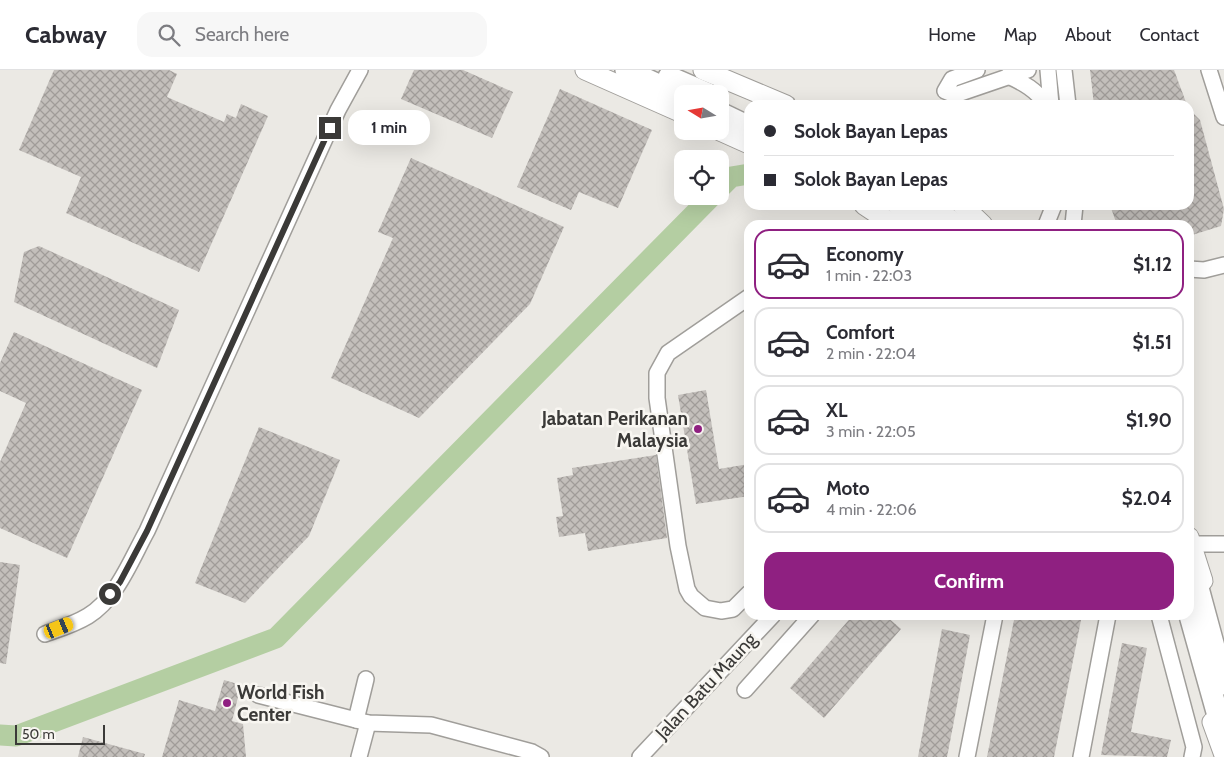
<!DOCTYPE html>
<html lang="en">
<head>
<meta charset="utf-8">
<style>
	:root { --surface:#fff; --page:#f7f7f7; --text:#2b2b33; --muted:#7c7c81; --line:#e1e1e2; --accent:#8f2081 }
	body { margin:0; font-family:Cabin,sans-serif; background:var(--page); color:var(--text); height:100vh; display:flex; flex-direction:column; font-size:19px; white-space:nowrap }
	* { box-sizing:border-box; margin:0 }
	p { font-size:16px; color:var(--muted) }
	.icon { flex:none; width:28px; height:28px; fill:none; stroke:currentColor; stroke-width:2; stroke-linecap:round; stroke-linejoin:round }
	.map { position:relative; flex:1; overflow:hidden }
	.drawer { position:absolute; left:744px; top:150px; width:450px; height:400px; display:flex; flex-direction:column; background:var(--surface); border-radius:15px; box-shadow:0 5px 20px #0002 }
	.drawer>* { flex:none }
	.guide { position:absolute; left:744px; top:30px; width:450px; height:110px; border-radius:15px; box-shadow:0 5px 20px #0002; display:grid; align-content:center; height:110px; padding:0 20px; background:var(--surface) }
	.needle { width:32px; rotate:281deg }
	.tools { position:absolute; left:674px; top:15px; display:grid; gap:10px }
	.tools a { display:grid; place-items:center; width:55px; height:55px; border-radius:10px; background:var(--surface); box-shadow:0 5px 20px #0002; font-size:25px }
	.scale { position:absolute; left:15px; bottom:12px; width:90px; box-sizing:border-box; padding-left:5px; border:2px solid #3b3a38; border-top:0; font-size:14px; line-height:18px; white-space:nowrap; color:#3b3a38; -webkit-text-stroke:4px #f8f6f1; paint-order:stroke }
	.end { position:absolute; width:22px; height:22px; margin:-11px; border:6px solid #3b3a38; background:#fff; box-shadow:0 0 0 2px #fff }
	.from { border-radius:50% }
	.bubble { position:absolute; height:35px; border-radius:15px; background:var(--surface); box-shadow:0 5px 20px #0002; font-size:16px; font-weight:700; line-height:35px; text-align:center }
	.car { position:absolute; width:15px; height:30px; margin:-15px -8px; border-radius:6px; box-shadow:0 0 4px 1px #0007; background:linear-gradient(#f5c518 24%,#345 0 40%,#f5c518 0 76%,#345 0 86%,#f5c518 0) }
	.guide b { display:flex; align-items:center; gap:18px; height:48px; font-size:19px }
	.guide b+b { border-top:1px solid var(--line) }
	.guide i { width:12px; height:12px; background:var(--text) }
	ul { padding:9px 0 0; list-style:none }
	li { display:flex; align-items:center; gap:15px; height:70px; margin:0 10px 8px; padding:0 10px; border:2px solid var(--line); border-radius:15px }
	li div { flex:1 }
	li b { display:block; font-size:19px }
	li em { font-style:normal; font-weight:700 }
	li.active { border-color:var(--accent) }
	li>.icon { width:45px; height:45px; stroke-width:1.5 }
	.cta { display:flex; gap:10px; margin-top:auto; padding:10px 20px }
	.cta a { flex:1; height:58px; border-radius:15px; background:var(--accent); color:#fff; font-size:20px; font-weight:700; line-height:58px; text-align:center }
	header { display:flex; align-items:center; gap:30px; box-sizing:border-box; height:70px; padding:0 25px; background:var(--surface); border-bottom:1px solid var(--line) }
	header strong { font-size:24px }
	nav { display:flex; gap:28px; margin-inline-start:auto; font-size:18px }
	.search { width:350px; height:45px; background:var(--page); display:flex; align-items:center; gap:12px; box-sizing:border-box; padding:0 18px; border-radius:15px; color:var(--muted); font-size:19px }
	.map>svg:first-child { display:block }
</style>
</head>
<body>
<header>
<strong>Cabway</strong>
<div class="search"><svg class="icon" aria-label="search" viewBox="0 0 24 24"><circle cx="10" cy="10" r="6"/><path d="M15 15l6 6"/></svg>Search here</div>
<nav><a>Home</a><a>Map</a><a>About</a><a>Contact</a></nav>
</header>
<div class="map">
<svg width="1224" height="687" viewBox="0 0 1224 687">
	<defs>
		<pattern id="building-cross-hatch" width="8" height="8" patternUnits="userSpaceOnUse" patternTransform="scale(1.25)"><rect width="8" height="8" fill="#c3bfbb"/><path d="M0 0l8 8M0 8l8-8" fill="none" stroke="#a09c99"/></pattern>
	</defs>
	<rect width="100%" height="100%" fill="#ebe9e4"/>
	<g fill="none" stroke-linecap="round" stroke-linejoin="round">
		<g stroke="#b4cea2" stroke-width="21">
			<path d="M720,118L731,107L749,104"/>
			<path d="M0,665L16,666L276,568L712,126"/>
		</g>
	</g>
	<g fill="url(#building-cross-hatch)">
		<path d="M54,0H169L177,4L167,27L224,52L227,44L236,48L241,34L268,46L199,202L66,143L81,107L19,80Z"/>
		<path d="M414,0H463L513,22L492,68L401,29Z"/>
		<path d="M1090,0H1174L1187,35H1094Z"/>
		<path d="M560,19L652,60L618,138L579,122L571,140L517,117Z"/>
		<path d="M1189,39L1200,50L1224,139L1221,156L1189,166V155H1117L1110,135H1189Z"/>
		<path d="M411,88L564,157L530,234L419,348L331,308L393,168L378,162Z"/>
		<path d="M39,176L179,240L157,298L14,232L24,182Z"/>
		<path d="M14,262L142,320L67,488L0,458V392L26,333L0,321V293Z"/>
		<path d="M706,320L719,399L749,394V426L696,434L678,325Z"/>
		<path d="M259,357L340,390L309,466L245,533L195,513Z"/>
		<path d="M656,385L667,468L588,481L585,463L559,467L556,447L563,446L557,408L573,405L572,398Z"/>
		<path d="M0,492L20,495L6,594L0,593Z"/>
		<path d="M853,545H885L901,559L824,648L790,618Z"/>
		<path d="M1015,545H1082L1054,687H987Z"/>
		<path d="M942,559L970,565L953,656L947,687H918Z"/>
		<path d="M1122,573L1147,578L1131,662L1171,670L1167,687L1101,685Z"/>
		<path d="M224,610L241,615L232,651L243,654L246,687H162L179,630L215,641Z"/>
		<path d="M83,667L145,684L144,687H78Z"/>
	</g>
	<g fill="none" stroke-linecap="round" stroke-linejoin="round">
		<defs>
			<g id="minor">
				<path d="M977,0L952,9L945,21L955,25L1028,0"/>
				<path d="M1048,0L1051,35"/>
				<path d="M1064,0L1068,35"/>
				<path d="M1209,0L1224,47"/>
				<path d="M1008,6C1024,13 1036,20 1047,35"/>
				<path d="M1046,155L1054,135"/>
				<path d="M1073,155L1075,135"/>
				<path d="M1189,199L1204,200L1224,195"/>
				<path d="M749,227L668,283L657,303V328L678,476L687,519L691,526L705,538L721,541L733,539L749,523"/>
				<path d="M1192,474H1224"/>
				<path d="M1159,545L1194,677L1192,687"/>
				<path d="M45,564C59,559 75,554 88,546C117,528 131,490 147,461L338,40L360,0"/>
				<path d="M745,620L812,545"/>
				<path d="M258,625L368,653L431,655L532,682L541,687"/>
				<path d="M356,650L366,609"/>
				<path d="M359,687L368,653"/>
				<path d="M640,687L773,545"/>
				<path d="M967,687L995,545"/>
				<path d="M1081,687L1108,545"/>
			</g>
			<g id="major">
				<path d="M585,0L682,43"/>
				<path d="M703,0L786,35"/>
				<path d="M720,61L749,74"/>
				<path d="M864,135L894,155"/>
				<path d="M962,135L983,155"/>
				<path d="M1189,467L1203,511"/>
				<path d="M1212,652L1224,685"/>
			</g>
			<g id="highway">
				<path d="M626,0L682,26"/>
				<path d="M669,7L708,24"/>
				<path d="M720,43L749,57"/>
				<path d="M898,135L925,155"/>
				<path d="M930,135L956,155"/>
				<path d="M1189,494L1195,507L1224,614"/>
				<path d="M1189,542L1224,667"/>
			</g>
		</defs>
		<use href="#minor" stroke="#a09e9a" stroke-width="18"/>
		<use href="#major" stroke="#a09e9a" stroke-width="21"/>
		<use href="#highway" stroke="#a09e9a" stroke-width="24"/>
		<use href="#minor" stroke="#fff" stroke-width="15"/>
		<use href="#major" stroke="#fff" stroke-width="19"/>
		<use href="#highway" stroke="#fff" stroke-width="21"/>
	</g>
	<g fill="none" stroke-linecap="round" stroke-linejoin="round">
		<path stroke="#3b3a38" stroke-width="6" d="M110,524L120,512L147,461L330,58"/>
	</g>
	<g fill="#8f2081" stroke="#f8f6f1" stroke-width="2">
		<circle cx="698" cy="359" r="5"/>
		<circle cx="227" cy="633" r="5"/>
	</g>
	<g text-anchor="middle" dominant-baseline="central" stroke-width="5" stroke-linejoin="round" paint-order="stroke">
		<g font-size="19" font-weight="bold" fill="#3b3a38" stroke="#f8f6f1" text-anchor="end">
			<text x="688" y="348">Jabatan Perikanan<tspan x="688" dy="22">Malaysia</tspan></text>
			<text x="237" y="622" text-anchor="start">World Fish<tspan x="237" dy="22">Center</tspan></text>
		</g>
		<g font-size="19" fill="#3b3a38" stroke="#f8f6f1">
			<text transform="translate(706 616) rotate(-47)">Jalan Batu Maung</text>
		</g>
	</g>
</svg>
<div class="tools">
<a><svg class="needle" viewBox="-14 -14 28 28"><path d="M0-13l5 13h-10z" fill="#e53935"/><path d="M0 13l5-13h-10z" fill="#7c7c81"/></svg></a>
<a><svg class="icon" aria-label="locate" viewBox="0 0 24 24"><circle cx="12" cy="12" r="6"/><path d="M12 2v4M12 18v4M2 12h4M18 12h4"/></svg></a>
</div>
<div class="scale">50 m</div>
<i class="end from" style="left:110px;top:524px"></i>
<i class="end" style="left:330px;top:58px"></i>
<div class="bubble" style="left:348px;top:40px;width:82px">1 min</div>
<i class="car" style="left:59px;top:558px;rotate:68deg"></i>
<div class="guide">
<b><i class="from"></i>Solok Bayan Lepas</b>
<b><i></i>Solok Bayan Lepas</b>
</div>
<section class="drawer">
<ul>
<li class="active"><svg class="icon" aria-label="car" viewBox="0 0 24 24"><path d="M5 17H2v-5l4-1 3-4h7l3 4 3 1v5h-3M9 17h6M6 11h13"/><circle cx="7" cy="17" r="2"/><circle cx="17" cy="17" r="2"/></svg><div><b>Economy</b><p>1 min · 22:03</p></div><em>$1.12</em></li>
<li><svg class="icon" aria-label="car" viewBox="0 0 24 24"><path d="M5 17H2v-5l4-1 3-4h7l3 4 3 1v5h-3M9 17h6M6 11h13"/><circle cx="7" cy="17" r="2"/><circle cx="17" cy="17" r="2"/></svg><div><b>Comfort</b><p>2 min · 22:04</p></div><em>$1.51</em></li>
<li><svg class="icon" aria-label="car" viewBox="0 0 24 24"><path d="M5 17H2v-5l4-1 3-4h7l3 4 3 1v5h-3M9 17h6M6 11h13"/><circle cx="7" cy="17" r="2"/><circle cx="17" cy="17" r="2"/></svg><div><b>XL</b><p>3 min · 22:05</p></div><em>$1.90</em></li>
<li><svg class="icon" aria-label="car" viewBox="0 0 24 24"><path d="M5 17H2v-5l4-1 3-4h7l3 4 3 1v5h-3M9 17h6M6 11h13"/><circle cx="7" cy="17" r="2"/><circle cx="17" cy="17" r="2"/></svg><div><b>Moto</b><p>4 min · 22:06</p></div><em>$2.04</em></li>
</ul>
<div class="cta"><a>Confirm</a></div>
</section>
</div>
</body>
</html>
